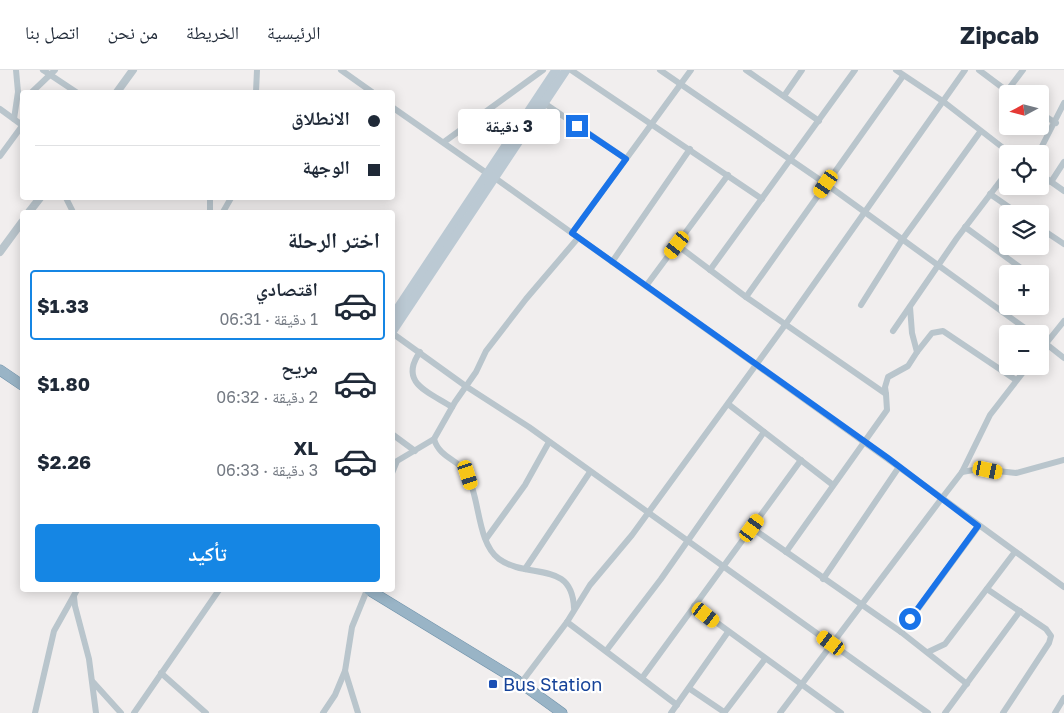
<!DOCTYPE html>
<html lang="ar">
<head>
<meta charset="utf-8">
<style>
	:root { --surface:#fff; --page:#f6f6f7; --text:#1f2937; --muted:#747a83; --line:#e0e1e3; --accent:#1586e4 }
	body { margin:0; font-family:"Golos Text","Noto Naskh Arabic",sans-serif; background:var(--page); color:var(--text); direction:rtl; height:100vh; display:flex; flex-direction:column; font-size:19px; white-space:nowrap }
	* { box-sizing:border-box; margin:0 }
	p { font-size:16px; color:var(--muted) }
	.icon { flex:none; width:28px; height:28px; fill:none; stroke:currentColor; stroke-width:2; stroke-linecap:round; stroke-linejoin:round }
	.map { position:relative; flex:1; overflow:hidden; direction:ltr }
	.side { position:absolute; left:20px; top:140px; width:375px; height:382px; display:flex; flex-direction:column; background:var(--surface); border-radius:5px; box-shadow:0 2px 12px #0003; direction:rtl }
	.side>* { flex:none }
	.banner { position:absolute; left:20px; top:20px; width:375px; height:110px; border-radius:5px; box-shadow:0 2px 12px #0003; direction:rtl; display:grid; align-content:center; height:110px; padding:0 15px; background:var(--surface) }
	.needle { width:32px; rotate:263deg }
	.buttons { position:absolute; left:999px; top:15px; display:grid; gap:10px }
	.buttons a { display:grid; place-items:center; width:50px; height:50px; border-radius:5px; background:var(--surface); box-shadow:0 2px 12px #0003; font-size:25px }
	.end { position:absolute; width:22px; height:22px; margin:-11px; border:6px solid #1a73e8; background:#fff; box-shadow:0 0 0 2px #fff }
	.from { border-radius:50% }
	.bubble { position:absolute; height:35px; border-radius:5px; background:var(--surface); box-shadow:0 2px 12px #0003; font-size:16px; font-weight:700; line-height:35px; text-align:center; direction:rtl }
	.car { position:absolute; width:15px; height:30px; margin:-15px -8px; border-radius:6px; box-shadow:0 0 4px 1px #0007; background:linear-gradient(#f5c518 24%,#345 0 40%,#f5c518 0 76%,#345 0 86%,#f5c518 0) }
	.banner b { display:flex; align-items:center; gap:18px; height:48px; font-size:19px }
	.banner b+b { border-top:1px solid var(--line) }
	.banner i { width:12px; height:12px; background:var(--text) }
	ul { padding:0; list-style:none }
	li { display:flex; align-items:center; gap:15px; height:70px; margin:0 10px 8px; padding:0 5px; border:2px solid transparent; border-radius:5px }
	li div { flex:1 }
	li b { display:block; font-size:19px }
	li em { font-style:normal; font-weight:700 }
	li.on { border-color:var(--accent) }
	li>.icon { width:45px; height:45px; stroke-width:1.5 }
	h2 { padding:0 15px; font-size:22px; line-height:60px }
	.action { display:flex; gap:10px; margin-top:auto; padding:10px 15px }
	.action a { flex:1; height:58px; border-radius:5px; background:var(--accent); color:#fff; font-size:20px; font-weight:700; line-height:58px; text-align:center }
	header { display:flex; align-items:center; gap:30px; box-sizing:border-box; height:70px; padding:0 25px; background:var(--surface); border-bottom:1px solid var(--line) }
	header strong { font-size:24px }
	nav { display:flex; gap:28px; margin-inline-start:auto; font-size:18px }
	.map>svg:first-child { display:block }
</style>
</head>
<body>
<header>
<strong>Zipcab</strong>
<nav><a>الرئيسية</a><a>الخريطة</a><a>من نحن</a><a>اتصل بنا</a></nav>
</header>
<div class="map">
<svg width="1064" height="643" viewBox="0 0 1064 643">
	<rect width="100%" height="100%" fill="#f1eeee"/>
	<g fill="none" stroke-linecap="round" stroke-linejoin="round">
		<defs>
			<g id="trunk">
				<path d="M0,300L22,315"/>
				<path d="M369,520L515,609L562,643"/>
			</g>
		</defs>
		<use href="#trunk" stroke="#7092aa" stroke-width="11"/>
		<g stroke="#b9c5cc" stroke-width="6">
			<path d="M43,0L76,22"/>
			<path d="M341,0L372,22"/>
			<path d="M571,0L762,129"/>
			<path d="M660,0L826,114L1033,264"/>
			<path d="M746,0L819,51"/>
			<path d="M896,0L944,32L1011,84"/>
			<path d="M979,0L1011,24"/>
			<path d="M1007,21L1023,0"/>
			<path d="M32,22L55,0"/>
			<path d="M256,22L257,0"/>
			<path d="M784,26L802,0"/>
			<path d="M544,33L626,89"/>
			<path d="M392,37L488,104"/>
			<path d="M0,39L22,55"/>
			<path d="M1040,43L1056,53"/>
			<path d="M14,49L18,22L16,0"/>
			<path d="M444,72L543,0"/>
			<path d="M1038,84L1064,33"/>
			<path d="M0,86L22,56"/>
			<path d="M1040,104L1064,121"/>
			<path d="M495,108L942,428L780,643"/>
			<path d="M1051,112L1064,92"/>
			<path d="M990,124L1019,144"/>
			<path d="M66,128L73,142"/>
			<path d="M210,142V128"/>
			<path d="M223,142L231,128"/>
			<path d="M965,157L1025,201"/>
			<path d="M1040,158L1064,174"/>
			<path d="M572,163L691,0"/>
			<path d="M677,175L746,227L886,324L887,340L786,482"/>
			<path d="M612,192L690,79"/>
			<path d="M710,200L855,0"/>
			<path d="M646,216L728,105"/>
			<path d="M746,227L903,6"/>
			<path d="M861,235L902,170L980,62"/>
			<path d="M893,261L957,168L1008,101"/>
			<path d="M392,263L467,317L529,357L928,643"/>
			<path d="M1040,269L1064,288"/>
			<path d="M1040,281L1064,251"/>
			<path d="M420,282C398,313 429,322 452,337"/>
			<path d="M917,282L932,263L943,261L1016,310"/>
			<path d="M1028,296L990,345L962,402L942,428L1064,517"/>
			<path d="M886,324L885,317L888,307L908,296L917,282L912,263L910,237"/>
			<path d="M728,334L833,415"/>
			<path d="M392,364L415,381"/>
			<path d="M434,369C440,389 459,389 467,404C480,428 477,473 499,489C528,510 572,489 574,538"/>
			<path d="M962,402L979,399L1016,403L1064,390"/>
			<path d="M392,403L397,391L434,369L455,332L476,302L486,281L526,229L578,168"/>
			<path d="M752,458L901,562L967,614"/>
			<path d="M486,469L525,415L549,372"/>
			<path d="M525,499L590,402"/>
			<path d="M823,509L899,397"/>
			<path d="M987,519L1046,559L1051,566L1049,573L1003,643"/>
			<path d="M74,527L75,536L89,589L96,643"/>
			<path d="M694,536L841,643"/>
			<path d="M567,552L677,635"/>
			<path d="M901,562L978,457"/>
			<path d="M606,581L661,509L764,362"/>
			<path d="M928,582L945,574L1014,483"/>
			<path d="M345,601L358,643"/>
			<path d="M161,603L206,643"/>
			<path d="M642,608L801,390"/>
			<path d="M93,612L121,643"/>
			<path d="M521,613L567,552L590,515L632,465L785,255L965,0"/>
			<path d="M690,619L724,642"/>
			<path d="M35,643L54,561L77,520"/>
			<path d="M134,643L219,520"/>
			<path d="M323,643L335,625L345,601L352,557L367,520"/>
			<path d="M671,643L728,562"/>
			<path d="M724,643L765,589"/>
			<path d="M945,643L1020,541"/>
			<path d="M1055,643L1064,628"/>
		</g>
		<g stroke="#b9c5cc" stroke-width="8">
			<path d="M117,22L133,0"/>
			<path d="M29,142L40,128"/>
			<path d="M0,182L22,152"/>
		</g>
		<g stroke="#bbc9d3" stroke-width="9">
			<path d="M392,247L556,0"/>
			<path d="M392,262L566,0"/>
		</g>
		<use href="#trunk" stroke="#99b4c6" stroke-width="10"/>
	</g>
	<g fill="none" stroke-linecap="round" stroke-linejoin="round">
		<path stroke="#1a73e8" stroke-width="6" d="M577,56L626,89L572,163L888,388L978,456L910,549"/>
	</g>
	<rect fill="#1a4fb4" stroke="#fff" stroke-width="2" x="488" y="609" width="10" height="10" rx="2.5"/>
	<g text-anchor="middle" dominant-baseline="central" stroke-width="4.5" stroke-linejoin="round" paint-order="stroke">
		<g font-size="18" fill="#164399" stroke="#fff" text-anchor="start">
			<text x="503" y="614">Bus Station</text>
		</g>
	</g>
</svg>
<div class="buttons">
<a><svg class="needle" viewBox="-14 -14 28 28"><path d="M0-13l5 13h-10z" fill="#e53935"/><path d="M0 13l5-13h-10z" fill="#747a83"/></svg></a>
<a><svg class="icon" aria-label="locate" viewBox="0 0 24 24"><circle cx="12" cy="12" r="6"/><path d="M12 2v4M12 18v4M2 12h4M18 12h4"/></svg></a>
<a><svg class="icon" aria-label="layers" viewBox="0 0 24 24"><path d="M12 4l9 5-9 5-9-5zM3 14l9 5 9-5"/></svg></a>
<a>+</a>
<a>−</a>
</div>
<i class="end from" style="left:910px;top:549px"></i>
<i class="end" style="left:577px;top:56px"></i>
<div class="bubble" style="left:458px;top:39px;width:102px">3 دقيقة</div>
<i class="car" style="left:826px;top:114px;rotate:215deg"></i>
<i class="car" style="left:677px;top:175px;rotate:217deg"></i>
<i class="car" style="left:988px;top:400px;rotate:102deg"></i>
<i class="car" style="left:468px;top:405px;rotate:162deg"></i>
<i class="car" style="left:752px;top:458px;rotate:36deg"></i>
<i class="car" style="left:706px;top:545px;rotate:128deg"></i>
<i class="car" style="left:831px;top:573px;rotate:306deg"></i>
<div class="banner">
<b><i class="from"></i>الانطلاق</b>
<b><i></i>الوجهة</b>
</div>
<section class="side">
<h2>اختر الرحلة</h2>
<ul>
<li class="on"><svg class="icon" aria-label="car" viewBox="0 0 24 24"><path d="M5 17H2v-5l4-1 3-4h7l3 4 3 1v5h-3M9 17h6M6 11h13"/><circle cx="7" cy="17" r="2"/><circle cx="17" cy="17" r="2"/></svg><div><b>اقتصادي</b><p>1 دقيقة · 06:31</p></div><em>$1.33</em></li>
<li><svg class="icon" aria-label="car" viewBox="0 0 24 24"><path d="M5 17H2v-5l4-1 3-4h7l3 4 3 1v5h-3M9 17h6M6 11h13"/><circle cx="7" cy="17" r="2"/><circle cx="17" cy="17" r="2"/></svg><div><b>مريح</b><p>2 دقيقة · 06:32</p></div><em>$1.80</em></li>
<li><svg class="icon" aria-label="car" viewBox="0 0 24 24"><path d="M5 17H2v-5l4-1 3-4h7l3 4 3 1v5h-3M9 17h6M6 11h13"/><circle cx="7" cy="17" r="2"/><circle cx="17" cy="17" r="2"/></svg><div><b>XL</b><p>3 دقيقة · 06:33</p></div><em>$2.26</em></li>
</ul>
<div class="action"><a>تأكيد</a></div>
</section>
</div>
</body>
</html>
